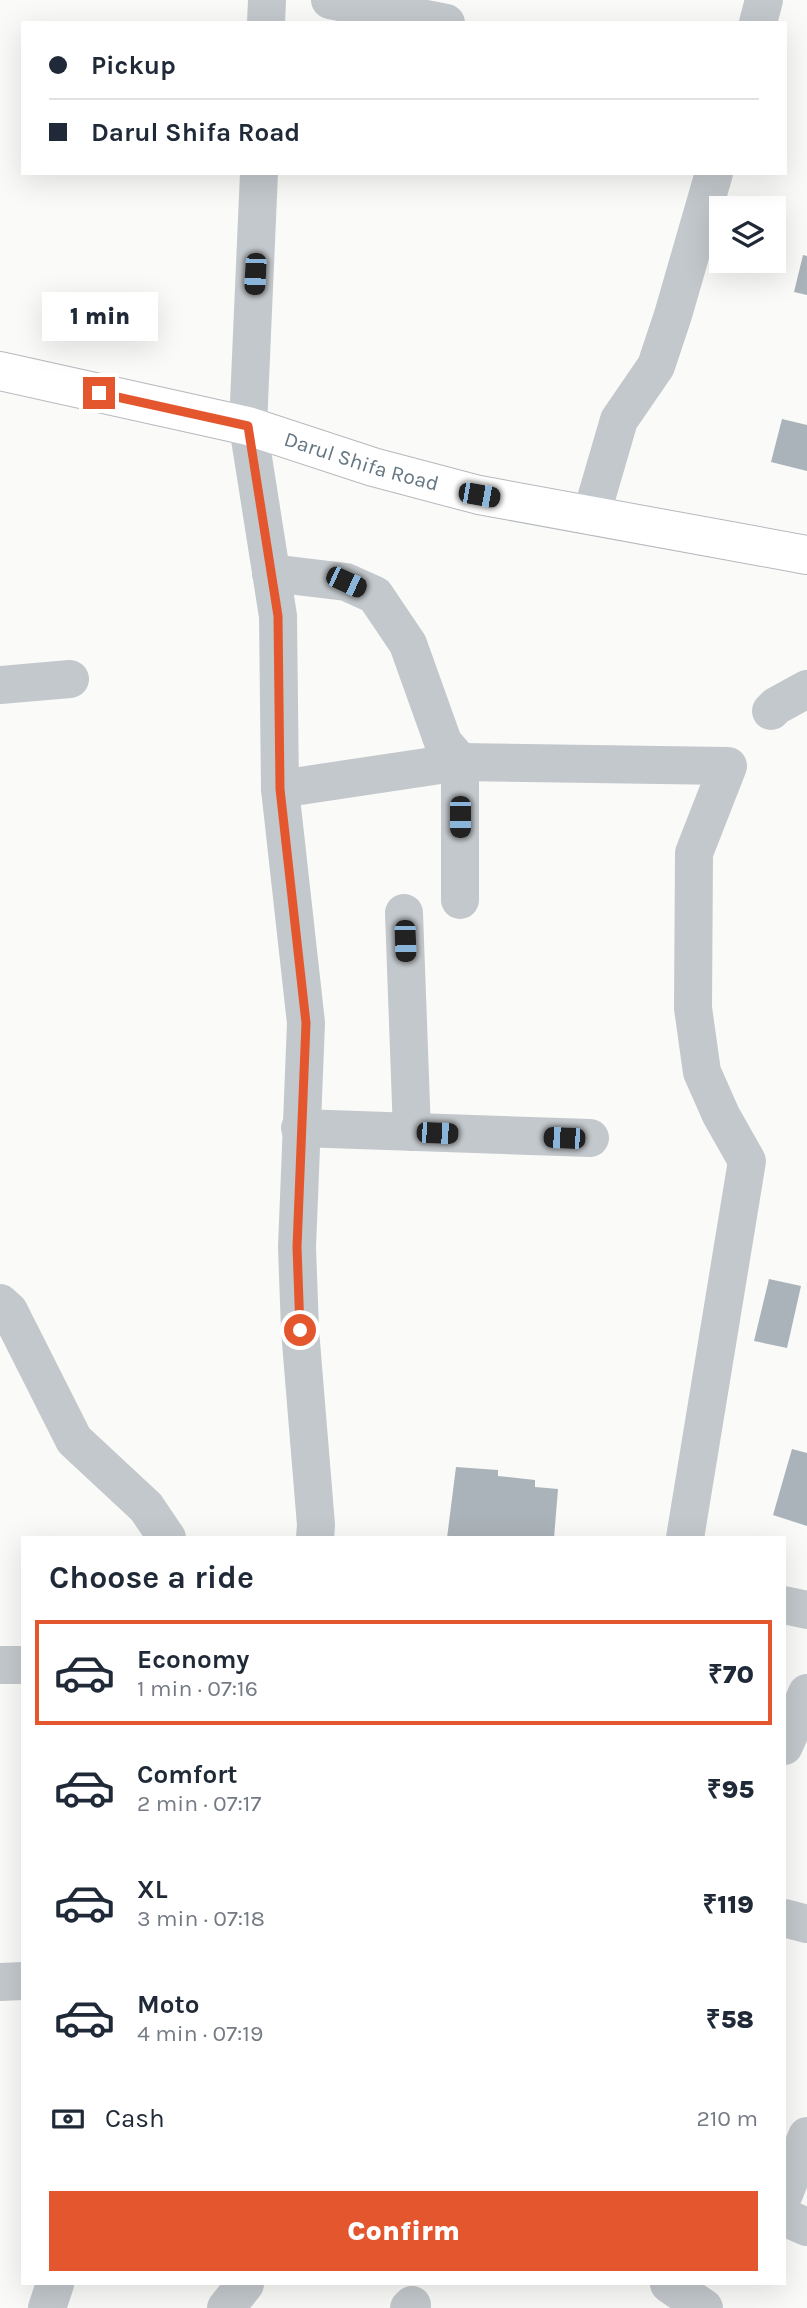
<!DOCTYPE html>
<html lang="en">
<head>
<meta charset="utf-8">
<style>
	:root { --surface:#fff; --page:#f6f6f7; --text:#1f2937; --muted:#747a83; --line:#e0e1e3; --accent:#e4572e }
	body { margin:0; font-family:Karla,sans-serif; background:var(--page); color:var(--text); height:100vh; display:flex; flex-direction:column; font-size:26px; white-space:nowrap }
	* { box-sizing:border-box; margin:0 }
	p { font-size:23px; color:var(--muted) }
	.icon { flex:none; width:38px; height:38px; fill:none; stroke:currentColor; stroke-width:2; stroke-linecap:round; stroke-linejoin:round }
	.map { position:relative; flex:1; overflow:hidden }
	.sheet { position:absolute; left:21px; top:1536px; width:765px; height:749px; display:flex; flex-direction:column; background:var(--surface); border-radius:0px; box-shadow:0 7px 28px #0002 }
	.sheet>* { flex:none }
	.top-card { position:absolute; left:21px; top:21px; width:766px; height:154px; border-radius:0px; box-shadow:0 7px 28px #0002; display:grid; align-content:center; height:154px; padding:0 28px; background:var(--surface) }
	.buttons { position:absolute; left:709px; top:196px; display:grid; gap:14px }
	.buttons a { display:grid; place-items:center; width:77px; height:77px; border-radius:0px; background:var(--surface); box-shadow:0 7px 28px #0002; font-size:35px }
	.end { position:absolute; width:32px; height:32px; margin:-16px; border:9px solid #e4572e; background:#fff; box-shadow:0 0 0 4px #fff }
	.from { border-radius:50% }
	.bubble { position:absolute; height:49px; border-radius:0px; background:var(--surface); box-shadow:0 7px 28px #0002; font-size:23px; font-weight:800; line-height:49px; text-align:center }
	.car { position:absolute; width:21px; height:42px; margin:-21px -10px; border-radius:9px; box-shadow:0 0 5px 2px #0007; background:linear-gradient(#222 24%,#8ab4d8 0 40%,#222 0 76%,#8ab4d8 0 86%,#222 0) }
	.top-card b { display:flex; align-items:center; gap:24px; height:66px; font-size:26px }
	.top-card b+b { border-top:2px solid var(--line) }
	.top-card i { width:18px; height:18px; background:var(--text) }
	ul { padding:0; list-style:none }
	li { display:flex; align-items:center; gap:21px; height:105px; margin:0 14px 10px; padding:0 14px; border:4px solid transparent; border-radius:0px }
	li div { flex:1 }
	li b { display:block; font-size:26px }
	li em { font-style:normal; font-weight:800 }
	li.active { border-color:var(--accent) }
	li>.icon { width:63px; height:63px; stroke-width:1.5 }
	h2 { padding:0 28px; font-size:32px; line-height:84px }
	.pay { display:flex; align-items:center; gap:18px; height:77px; padding:0 28px; font-size:26px }
	.pay p { margin-inline-start:auto }
	.action { display:flex; gap:14px; margin-top:auto; padding:14px 28px }
	.action a { flex:1; height:80px; border-radius:0px; background:var(--accent); color:#fff; font-size:28px; font-weight:800; line-height:80px; text-align:center }
	.map>svg:first-child { display:block }
</style>
</head>
<body>
<div class="map">
<svg width="807" height="2308" viewBox="0 0 807 2308">
	<rect width="100%" height="100%" fill="#fafaf8"/>
	<g fill="#aab3b9">
		<path d="M803,255L807,256V295L794,292Z"/>
		<path d="M782,419L807,425V471L771,462Z"/>
		<path d="M769,1279L801,1286L787,1348L754,1341Z"/>
		<path d="M792,1449L807,1453V1526L773,1515Z"/>
		<path d="M456,1467L498,1470V1476L535,1480V1487L558,1489L554,1538H447Z"/>
	</g>
	<g fill="none" stroke-linecap="round" stroke-linejoin="round">
		<defs>
			<g id="highway">
				<path id="s1" d="M0,371L248,426L373,467L479,495L807,555"/>
			</g>
		</defs>
		<use href="#highway" stroke="#b4b9bd" stroke-width="40"/>
		<g stroke="#c3c8cc" stroke-width="38">
			<path d="M330,0L446,23"/>
			<path d="M266,23L267,0"/>
			<path d="M758,23L764,0"/>
			<path d="M259,173L248,426L278,616L280,789L306,1023L297,1247L300,1330L316,1525L315,1538"/>
			<path d="M591,516L619,420L656,366L673,315L714,173"/>
			<path d="M271,573L346,582L375,595L408,644L443,742L460,762V900"/>
			<path d="M0,685L70,679"/>
			<path d="M771,711L776,706L807,689"/>
			<path d="M280,789L460,762L728,766L694,853L693,1008L702,1072L721,1115L747,1161L685,1538"/>
			<path d="M404,913L412,1132"/>
			<path d="M300,1128L590,1138"/>
			<path d="M0,1303L9,1311L74,1440L146,1507L167,1538"/>
			<path d="M784,1605L807,1610"/>
			<path d="M0,1665H23"/>
			<path d="M784,1746L807,1693"/>
			<path d="M784,1918L807,1924"/>
			<path d="M0,1982L23,1981"/>
			<path d="M784,2194L807,2136"/>
			<path d="M784,2217L807,2227"/>
			<path d="M669,2284L704,2308"/>
			<path d="M47,2308L55,2284"/>
			<path d="M226,2308L245,2284"/>
			<path d="M409,2308L412,2305"/>
		</g>
		<use href="#highway" stroke="#fff" stroke-width="38"/>
	</g>
	<g fill="none" stroke-linecap="round" stroke-linejoin="round">
		<path stroke="#e4572e" stroke-width="9" d="M99,393L248,426L278,616L280,789L306,1023L297,1247L300,1330"/>
	</g>
	<g text-anchor="middle" dominant-baseline="central" stroke-width="7" stroke-linejoin="round" paint-order="stroke">
		<g font-size="21" fill="#657683" stroke="#fff">
			<text stroke="none"><textPath href="#s1" startOffset="373">Darul Shifa Road</textPath></text>
		</g>
	</g>
</svg>
<div class="buttons">
<a><svg class="icon" aria-label="layers" viewBox="0 0 24 24"><path d="M12 4l9 5-9 5-9-5zM3 14l9 5 9-5"/></svg></a>
</div>
<i class="end from" style="left:300px;top:1330px"></i>
<i class="end" style="left:99px;top:393px"></i>
<div class="bubble" style="left:42px;top:292px;width:116px">1 min</div>
<i class="car" style="left:255px;top:274px;rotate:183deg"></i>
<i class="car" style="left:479px;top:495px;rotate:100deg"></i>
<i class="car" style="left:346px;top:582px;rotate:115deg"></i>
<i class="car" style="left:460px;top:817px;rotate:180deg"></i>
<i class="car" style="left:405px;top:941px;rotate:178deg"></i>
<i class="car" style="left:437px;top:1133px;rotate:92deg"></i>
<i class="car" style="left:564px;top:1138px;rotate:272deg"></i>
<div class="top-card">
<b><i class="from"></i>Pickup</b>
<b><i></i>Darul Shifa Road</b>
</div>
<section class="sheet">
<h2>Choose a ride</h2>
<ul>
<li class="active"><svg class="icon" aria-label="car" viewBox="0 0 24 24"><path d="M5 17H2v-5l4-1 3-4h7l3 4 3 1v5h-3M9 17h6M6 11h13"/><circle cx="7" cy="17" r="2"/><circle cx="17" cy="17" r="2"/></svg><div><b>Economy</b><p>1 min · 07:16</p></div><em>₹70</em></li>
<li><svg class="icon" aria-label="car" viewBox="0 0 24 24"><path d="M5 17H2v-5l4-1 3-4h7l3 4 3 1v5h-3M9 17h6M6 11h13"/><circle cx="7" cy="17" r="2"/><circle cx="17" cy="17" r="2"/></svg><div><b>Comfort</b><p>2 min · 07:17</p></div><em>₹95</em></li>
<li><svg class="icon" aria-label="car" viewBox="0 0 24 24"><path d="M5 17H2v-5l4-1 3-4h7l3 4 3 1v5h-3M9 17h6M6 11h13"/><circle cx="7" cy="17" r="2"/><circle cx="17" cy="17" r="2"/></svg><div><b>XL</b><p>3 min · 07:18</p></div><em>₹119</em></li>
<li><svg class="icon" aria-label="car" viewBox="0 0 24 24"><path d="M5 17H2v-5l4-1 3-4h7l3 4 3 1v5h-3M9 17h6M6 11h13"/><circle cx="7" cy="17" r="2"/><circle cx="17" cy="17" r="2"/></svg><div><b>Moto</b><p>4 min · 07:19</p></div><em>₹58</em></li>
</ul>
<div class="pay"><svg class="icon" aria-label="cash" viewBox="0 0 24 24"><path d="M3 7h18v10H3z"/><circle cx="12" cy="12" r="2"/></svg>Cash<p>210 m</p></div>
<div class="action"><a>Confirm</a></div>
</section>
</div>
</body>
</html>
